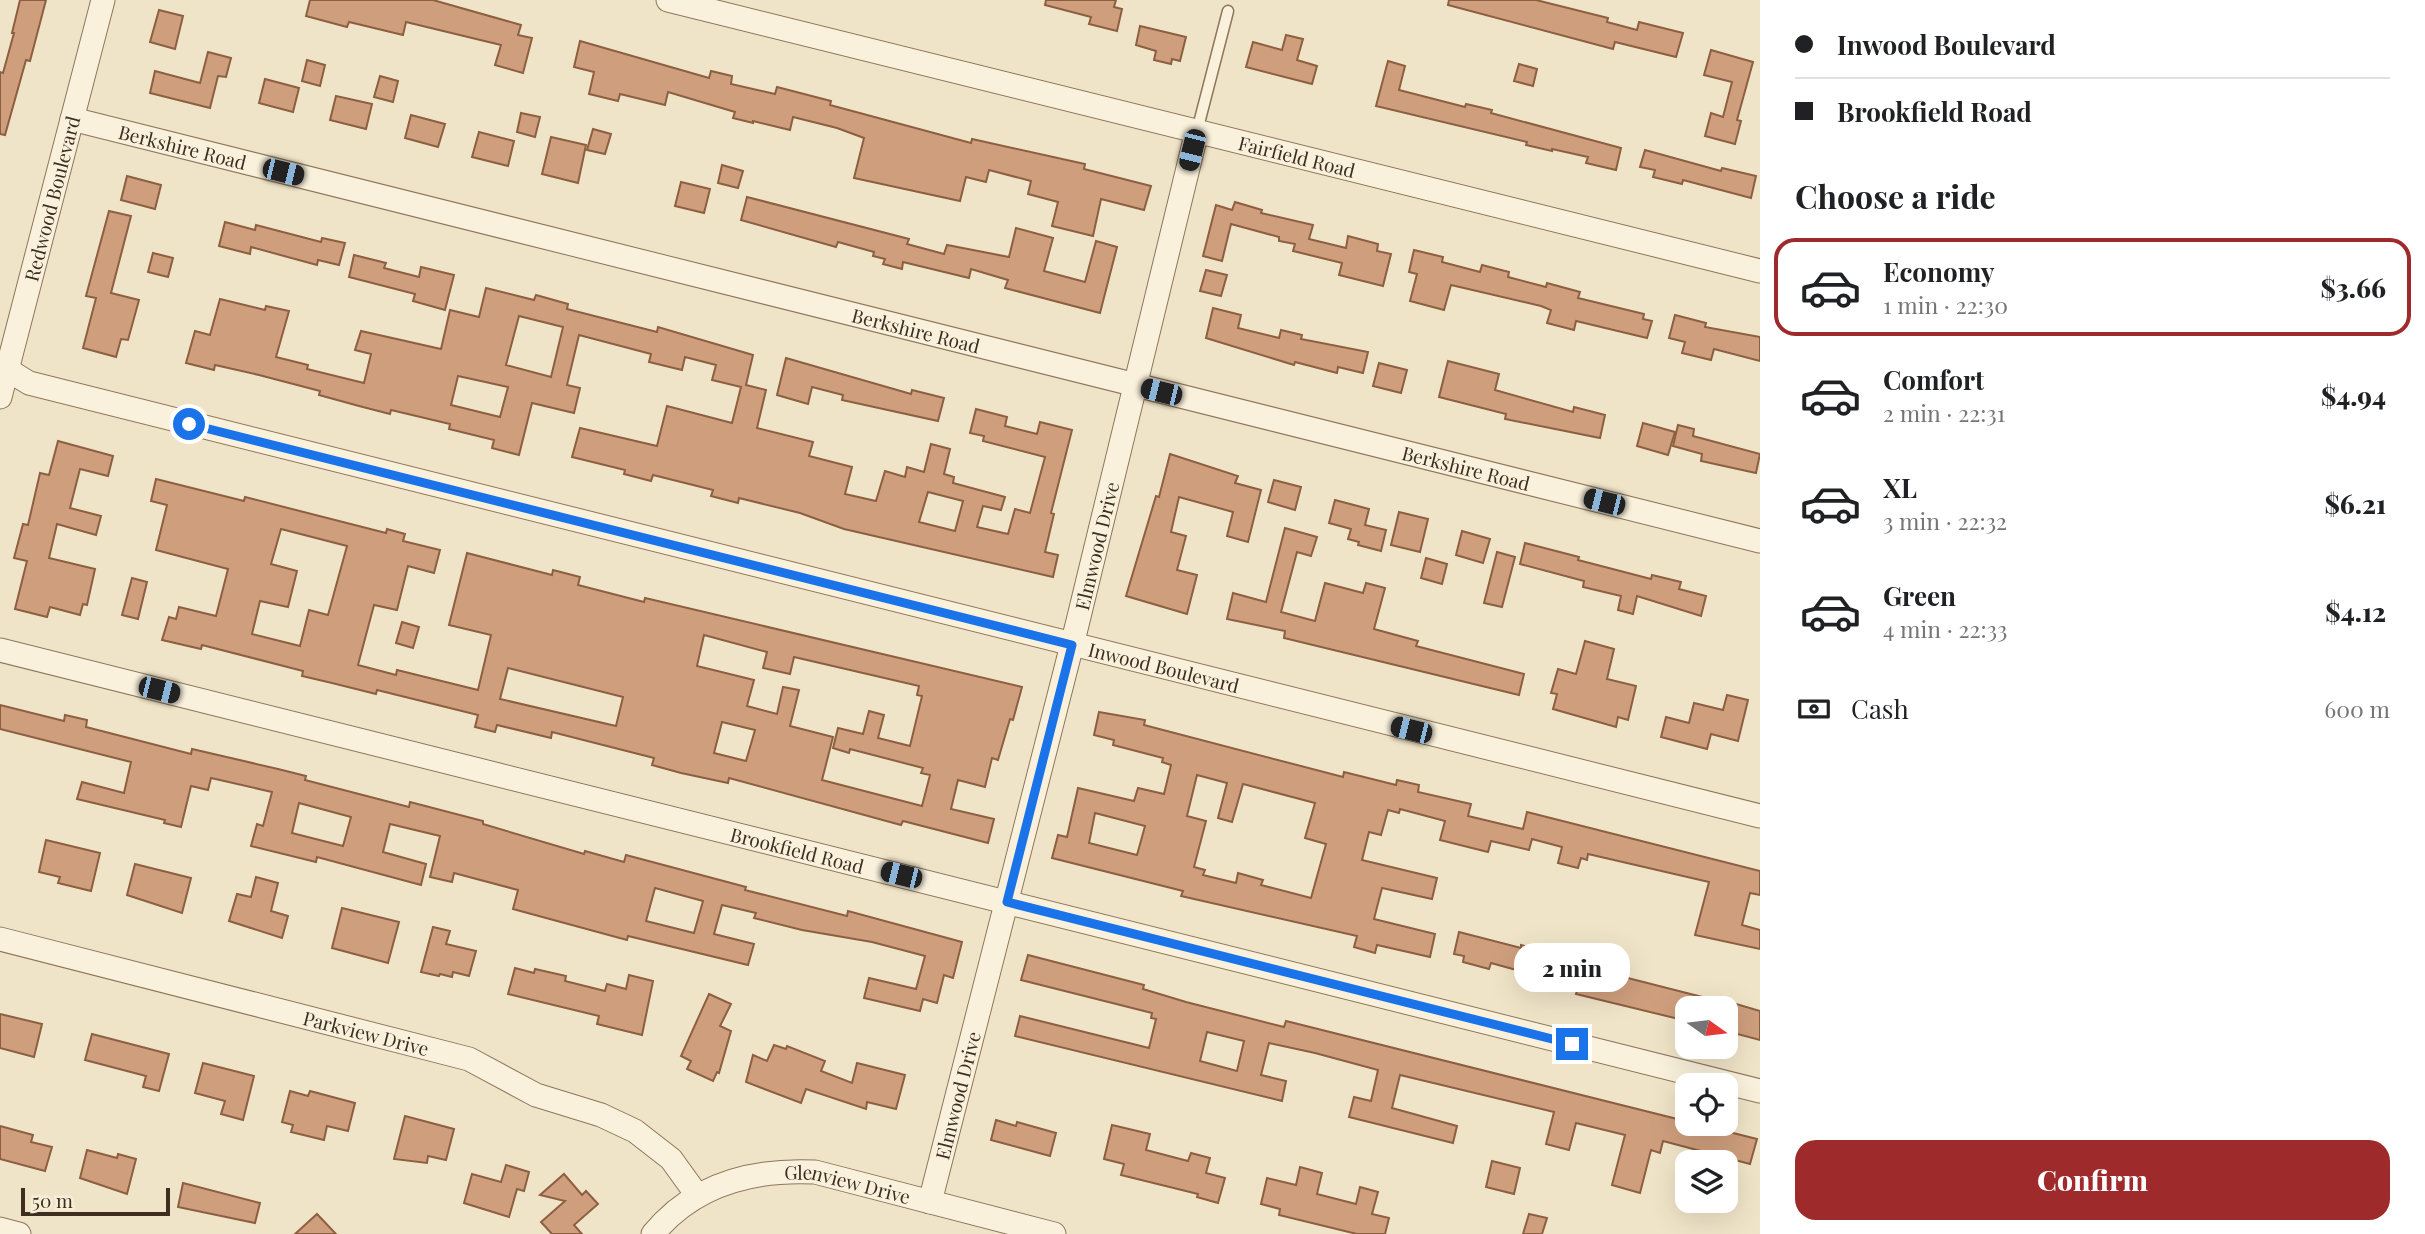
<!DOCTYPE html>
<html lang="en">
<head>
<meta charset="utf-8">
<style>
	:root { --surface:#fff; --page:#f2f2f2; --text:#202124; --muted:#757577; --line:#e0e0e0; --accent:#9e2a2b }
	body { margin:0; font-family:"Playfair Display",serif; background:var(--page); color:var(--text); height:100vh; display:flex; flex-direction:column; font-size:26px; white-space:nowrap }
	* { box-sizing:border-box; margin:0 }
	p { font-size:23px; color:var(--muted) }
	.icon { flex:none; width:38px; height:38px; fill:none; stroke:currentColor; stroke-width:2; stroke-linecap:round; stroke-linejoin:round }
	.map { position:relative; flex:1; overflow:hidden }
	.sheet { display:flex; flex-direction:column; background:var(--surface); width:665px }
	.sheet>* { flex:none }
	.guide { display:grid; align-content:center; height:154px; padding:0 35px; background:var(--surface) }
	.needle { width:46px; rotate:104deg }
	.buttons { position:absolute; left:1675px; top:996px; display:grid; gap:14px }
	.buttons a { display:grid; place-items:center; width:63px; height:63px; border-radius:14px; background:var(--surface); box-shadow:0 7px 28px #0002; font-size:35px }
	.scale { position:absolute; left:21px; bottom:18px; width:149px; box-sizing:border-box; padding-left:7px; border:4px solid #3d2e20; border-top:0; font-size:19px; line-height:24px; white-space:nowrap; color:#3d2e20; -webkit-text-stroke:5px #f7eed8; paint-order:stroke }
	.end { position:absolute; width:32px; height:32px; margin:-16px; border:9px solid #1a73e8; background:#fff; box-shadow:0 0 0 4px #fff }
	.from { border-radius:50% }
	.bubble { position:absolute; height:49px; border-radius:21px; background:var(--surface); box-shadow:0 7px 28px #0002; font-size:23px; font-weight:800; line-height:49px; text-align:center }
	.car { position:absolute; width:21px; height:42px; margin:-21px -10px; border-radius:9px; box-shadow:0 0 5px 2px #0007; background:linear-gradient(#222 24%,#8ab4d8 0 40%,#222 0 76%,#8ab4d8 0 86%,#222 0) }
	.guide b { display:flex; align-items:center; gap:24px; height:66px; font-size:26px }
	.guide b+b { border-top:2px solid var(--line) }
	.guide i { width:18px; height:18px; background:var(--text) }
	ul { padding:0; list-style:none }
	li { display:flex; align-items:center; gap:21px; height:98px; margin:0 14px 10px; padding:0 21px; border:4px solid transparent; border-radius:21px }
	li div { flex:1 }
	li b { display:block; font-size:26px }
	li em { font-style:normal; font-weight:800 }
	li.active { border-color:var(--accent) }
	li>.icon { width:63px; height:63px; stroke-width:1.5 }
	h2 { padding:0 35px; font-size:32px; line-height:84px }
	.pay { display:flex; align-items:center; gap:18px; height:77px; padding:0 35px; font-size:26px }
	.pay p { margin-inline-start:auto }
	.primary-button { display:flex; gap:14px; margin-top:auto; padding:14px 35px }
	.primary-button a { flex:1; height:80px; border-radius:21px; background:var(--accent); color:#fff; font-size:28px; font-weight:800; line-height:80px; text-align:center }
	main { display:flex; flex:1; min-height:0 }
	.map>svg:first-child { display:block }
</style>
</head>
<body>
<main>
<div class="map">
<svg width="1760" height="1234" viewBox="0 0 1760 1234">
	<rect width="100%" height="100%" fill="#f0e4c8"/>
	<g fill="#cf9f7d" stroke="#8d5f41" stroke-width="2" fill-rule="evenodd">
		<path d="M20,0H46L30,61L26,60L5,135L0,134V72L3,73L14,33H12Z"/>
		<path d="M310,0H433L521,25L518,35L532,38L523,73L495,65L501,45L406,22L403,35L349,22L347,27L306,16Z"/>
		<path d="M1046,0H1116L1114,7L1122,9L1117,31L1089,24L1091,17L1045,5Z"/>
		<path d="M1449,0H1536L1608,18L1607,22L1637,30L1639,22L1683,33L1676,57L1615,42L1613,49L1448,5Z"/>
		<path d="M159,10L183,16L175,49L150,42Z"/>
		<path d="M1140,26L1186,37L1180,61L1172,59L1171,64L1154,60L1156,51L1136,45Z"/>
		<path d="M1286,35L1303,39L1297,60L1317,66L1312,84L1246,67L1253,42L1282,50Z"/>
		<path d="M580,41L709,78L711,71L732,76L731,84L775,94L777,87L831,101L830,105L971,143L972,139L1085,164L1084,169L1151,186L1144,210L1101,199L1093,236L1052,226L1058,202L1028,194L1031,181L989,170L986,182L966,177L960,201L854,178L864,138L837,128L793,117L790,130L753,121V123L733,118L735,112L668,92L665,105L620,94L618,101L589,94L594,72L574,67Z"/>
		<path d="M1711,50L1753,62L1737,120L1741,121L1735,144L1705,136L1711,113L1723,117L1732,82L1704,75Z"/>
		<path d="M208,52L231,58L226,77L218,76L210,108L150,93L155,71L200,83Z"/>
		<path d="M307,60L325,65L320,86L302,81Z"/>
		<path d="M1388,61L1405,66L1399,90L1465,107L1466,104L1492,110L1491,113L1621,148L1616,170L1586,163L1588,157L1552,149V151L1526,145L1527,142L1376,106Z"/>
		<path d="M1519,64L1537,69L1533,86L1514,81Z"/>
		<path d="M380,76L398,81L393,102L374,97Z"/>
		<path d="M265,79L299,88L293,112L259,103Z"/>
		<path d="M336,96L372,104L366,129L330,120Z"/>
		<path d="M521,113L540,117L535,137L517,132Z"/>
		<path d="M411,115L445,124L438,147L405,138Z"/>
		<path d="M593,129L611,134L605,154L587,150Z"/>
		<path d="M479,132L514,141L508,166L472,157Z"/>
		<path d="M551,137L586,145L578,183L542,174Z"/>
		<path d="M1645,150L1721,171L1722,168L1756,176L1751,198L1683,180L1682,184L1653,177L1655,170L1640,167Z"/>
		<path d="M722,165L743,171L738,188L718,183Z"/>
		<path d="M127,176L161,185L155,209L121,200Z"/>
		<path d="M681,182L710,189L704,213L675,206Z"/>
		<path d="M747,197L909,239L907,244L944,254L947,245L1009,257L1016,228L1053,238L1044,271L1085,282L1096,241L1117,247L1100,313L1005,288L1008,280L971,269L969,278L903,262L902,269L883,264L885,259L873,256L874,252L838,242L836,247L741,220Z"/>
		<path d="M1235,202L1262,210L1261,213L1313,225L1309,239L1346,248L1348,236L1378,244L1377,251L1391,254L1383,286L1339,275L1342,263L1293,251L1295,244L1279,241V237L1231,224L1222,261L1203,256L1216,205L1232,210Z"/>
		<path d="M109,211L131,216L111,293L139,300L128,340L121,339L116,357L83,348L96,298L86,296Z"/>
		<path d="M225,222L255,230L256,225L321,242L322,238L345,243L339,265L318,260L317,265L251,247L250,254L219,246Z"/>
		<path d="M1414,250L1443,257L1442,262L1480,272L1482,265L1509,272L1508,277L1546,287L1547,283L1580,292L1578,298L1644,314L1643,319L1652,321L1647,338L1576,321L1574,330L1547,323L1551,310L1541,306L1451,285L1444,310L1410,301L1417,274L1409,272Z"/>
		<path d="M153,253L173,258L168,277L148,272Z"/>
		<path d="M354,255L386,263L384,268L419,277L421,267L454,275L445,310L413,301L415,294L349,277Z"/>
		<path d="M1206,270L1227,275L1221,296L1200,291Z"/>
		<path d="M486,288L534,300L536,295L568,304L567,309L657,332L658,327L753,355L746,385L766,390L757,428L813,442L809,456L852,467L845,494L876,501L885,471L905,477L907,467L924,472L931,444L950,449L944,474L954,477L953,483L1005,497L1001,510L983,506L977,527L1008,534L1015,509L1030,513L1045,457L983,441L984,436L970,433L976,409L1007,417L1005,426L1037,434L1040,422L1072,430L1051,513L1054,514L1045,552L1058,555L1053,577L844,529L800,513L739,498L738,503L711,496L713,490L653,475L651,481L624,474L625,470L572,457L580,428L657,446L667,406L732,423L741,387L712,380L716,365L685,357L682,370L649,362L651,354L579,335L567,385L580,388L574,413L532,403L519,455L492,448L494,440L449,429L450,424L391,410L390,414L359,406L319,395L320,391L259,375L215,365L214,370L186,363L195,331L210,335L220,299L265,310L266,306L289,311L276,357L308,365L307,369L364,383L371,354L355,350L361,331L441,349L450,310L479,317ZM519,316L563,327L551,377L506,365ZM458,376L508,387L500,417L451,405ZM928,492L963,501L955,531L919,522Z"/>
		<path d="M1213,308L1241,315L1238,328L1279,338L1281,330L1302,335L1301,339L1368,352L1363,373L1338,367L1337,373L1295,362L1294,365L1206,338Z"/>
		<path d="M1675,315L1706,323L1705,327L1760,337V361L1714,349L1711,360L1682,353L1685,342L1669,338Z"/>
		<path d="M786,358L911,394L912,390L944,398L938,421L842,400L843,395L812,387L808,404L777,395Z"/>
		<path d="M1448,361L1499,374L1495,390L1573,412L1574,407L1605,415L1600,438L1505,419L1506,414L1439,397Z"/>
		<path d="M1379,363L1407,370L1401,393L1373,386Z"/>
		<path d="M1643,423L1675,432L1668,455L1637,446Z"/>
		<path d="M1678,425L1694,429L1693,436L1760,454L1756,473L1701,461L1702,454L1673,446Z"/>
		<path d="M58,441L113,456L108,476L80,469L70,508L101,516L96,535L57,524L49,558L95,569L87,605L83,604L80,615L50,607L47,617L15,609L27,561L14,558L23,524L28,525L40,473L49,475Z"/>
		<path d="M1170,454L1238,476L1235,483L1261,490L1248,542L1227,536L1233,512L1179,497L1171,532L1186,536L1177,570L1197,575L1187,614L1126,596L1156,496L1159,497Z"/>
		<path d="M156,479L244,501L245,497L386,533L387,529L405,534L403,541L440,550L434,573L408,566L397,610L374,605L358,665L396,675L397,670L478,690L491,635L449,625L467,553L552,575L553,570L580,577L578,585L644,602L645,598L1022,687L1013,720L1010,719L998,760L992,758L985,787L958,780L951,809L994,819L988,843L903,821L901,825L729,778L728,783L681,773L652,765L654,758L552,732L551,738L497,725L495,732L475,727L478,715L377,690L376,694L332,683L302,676L303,671L202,645L201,649L162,640L169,617L176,619L179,607L216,616L228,569L156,550L167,505L151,501ZM281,529L347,546L328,615L309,610L300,646L252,634L260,601L288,607L297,571L271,564ZM704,635L767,652L763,668L790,674L794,657L919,686L917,695L922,696L910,746L878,738L884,715L869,711L863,734L838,728L833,748L849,753L850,749L923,768L921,773L930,775L922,806L822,780L833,737L790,726L799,690L783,687L777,714L747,706L754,680L697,666ZM508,668L623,697L616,726L500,699ZM722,722L755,730L746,761L714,753Z"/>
		<path d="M1274,480L1301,487L1295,510L1268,502Z"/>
		<path d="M1335,500L1369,509L1365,525L1386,530L1381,551L1358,545L1359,542L1348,539L1351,529L1329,523Z"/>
		<path d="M1399,512L1428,519L1420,552L1391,545Z"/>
		<path d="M1285,528L1317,537L1311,556L1297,552L1281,612L1315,621L1325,583L1363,593L1366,583L1385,588L1374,629L1418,641L1416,646L1524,674L1519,695L1284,638L1285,631L1227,619L1233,593L1266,602Z"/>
		<path d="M1462,531L1490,539L1483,563L1456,555Z"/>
		<path d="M1525,543L1579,557L1578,560L1651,579L1652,575L1681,582L1679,589L1706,596L1701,616L1637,596L1633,614L1618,610L1621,596L1583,587L1584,581L1520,564Z"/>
		<path d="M1497,552L1515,557L1502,607L1484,603Z"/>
		<path d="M1426,558L1447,564L1442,584L1421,578Z"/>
		<path d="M132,578L147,582L138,619L122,615Z"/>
		<path d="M402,622L419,627L413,648L396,643Z"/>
		<path d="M1585,641L1614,649L1607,679L1636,686L1628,720L1618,717L1616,727L1553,709L1557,694L1551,693L1558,669L1576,674Z"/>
		<path d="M1727,695L1748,700L1738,741L1711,734L1707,749L1661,737L1666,717L1689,723L1694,703L1723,710Z"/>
		<path d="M0,705L64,721L65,715L87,720L86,727L191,754L192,749L278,769L306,776L305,780L409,807L410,802L483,821V824L584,854L585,851L624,862L626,855L746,887L745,890L847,916L848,911L962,942L953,978L944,975L937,1003L923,999L920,1011L864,998L869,978L916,989L925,956L872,942L802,930L754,918L756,913L722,905L714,934L754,944L748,965L628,936L627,940L513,909L518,890L454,873L452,882L430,877L440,836L390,824L383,852L426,864L421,885L317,857L316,862L251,846L257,824L263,826L272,792L211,778L208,790L191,786L181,827L164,823L165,820L77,799L82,782L124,793L131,762L0,729ZM299,803L351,817L343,846L292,833ZM655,888L703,901L694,933L646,921Z"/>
		<path d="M1099,712L1145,720L1144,725L1343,777L1344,772L1396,785L1397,780L1419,785L1418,792L1471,804L1468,816L1514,827L1523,829L1527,812L1760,871V895L1750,893L1742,925L1760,930V949L1695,935L1709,882L1588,854L1587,860L1581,858L1578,868L1558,863L1562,847L1532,839L1529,850L1491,841L1488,852L1440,840L1445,821L1400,809L1399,813L1388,810L1381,835L1369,832L1362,860L1437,878L1432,899L1382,888L1374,919L1435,934L1430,957L1377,945L1375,953L1354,947L1357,936L1181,896L1183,891L1052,858L1058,835L1067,837L1078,788L1134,801L1138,788L1164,794L1171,765L1162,762L1163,758L1113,745L1114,740L1094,735ZM1197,775L1227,783L1218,818L1232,822L1243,784L1315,803L1305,838L1326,844L1311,898L1261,885L1263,880L1238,873L1236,883L1203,875L1205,870L1194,867L1206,821L1187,816ZM1095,813L1145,826L1137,855L1089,843Z"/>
		<path d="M46,840L100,853L91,891L58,883L60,877L39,872Z"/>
		<path d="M135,864L191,878L182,913L127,895Z"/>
		<path d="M256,877L278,883L271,911L288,916L282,938L229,921L237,894L251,897Z"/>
		<path d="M342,908L399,922L388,963L332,948Z"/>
		<path d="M433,927L450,931L446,944L476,951L469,976L453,972L452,977L440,974L439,976L421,972Z"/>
		<path d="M1459,932L1521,948V945L1562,956L1561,961L1722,1002L1721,1008H1687V1021L1576,994L1578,987L1491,963L1489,969L1463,962L1464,956L1454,954Z"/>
		<path d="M1028,955L1144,985L1143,989L1186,1002L1284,1027L1286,1021L1757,1139L1750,1164L1663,1141L1660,1153L1651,1150L1640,1193L1612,1185L1625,1135L1576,1123L1569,1150L1546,1144L1554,1112L1400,1075L1392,1108L1457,1126L1453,1143L1349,1117L1354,1097L1371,1101L1378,1070L1315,1053L1269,1043L1261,1075L1286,1081L1282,1101L1015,1036L1020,1016L1149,1048L1156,1019L1151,1018L1152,1013L1021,980ZM1207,1032L1244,1041L1237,1071L1200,1061Z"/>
		<path d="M515,968L534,973L535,969L566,976L565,981L605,991L607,984L626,989L629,975L653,981L642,1035L597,1024L599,1016L508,994Z"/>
		<path d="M709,994L731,1004L720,1026L731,1031L719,1073L717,1072L713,1081L687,1069L691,1061L681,1056Z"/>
		<path d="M1726,1001L1760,1011V1040L1726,1031Z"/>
		<path d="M0,1014L42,1024L34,1057L0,1048Z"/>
		<path d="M92,1034L169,1054L159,1091L143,1087L146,1076L85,1060Z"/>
		<path d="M774,1045L786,1049L787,1046L825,1061L821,1071L852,1083L857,1063L905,1075L896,1109L867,1102L866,1109L806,1089L801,1103L746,1082L753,1055L767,1061Z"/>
		<path d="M203,1063L254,1076L243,1120L221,1114L225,1101L195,1093Z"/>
		<path d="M290,1091L308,1096L310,1091L355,1103L348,1131L327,1126L324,1140L291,1132L293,1125L282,1122Z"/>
		<path d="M405,1116L454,1129L446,1160L428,1156L427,1163L394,1159Z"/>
		<path d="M996,1120L1016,1126L1017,1122L1056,1133L1050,1156L991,1140Z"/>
		<path d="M1112,1125L1150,1134L1146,1150L1188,1161L1191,1153L1210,1158L1206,1173L1225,1178L1218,1203L1197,1197L1198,1194L1121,1175L1124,1164L1104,1159Z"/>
		<path d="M0,1126L33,1135L31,1142L52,1147L45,1171L0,1159Z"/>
		<path d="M87,1150L117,1158L118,1154L136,1159L127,1194L80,1178Z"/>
		<path d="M1492,1161L1520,1168L1514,1194L1486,1187Z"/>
		<path d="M506,1165L529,1172L524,1191L517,1189L509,1217L464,1203L472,1174L501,1182Z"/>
		<path d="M1300,1167L1322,1173L1317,1194L1356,1204L1360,1187L1378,1192L1372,1214L1389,1218L1385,1234H1357L1279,1215L1280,1209L1261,1204L1267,1178L1296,1185Z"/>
		<path d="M564,1174L582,1195L586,1191L598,1204L574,1225L582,1234H552L541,1222L565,1201L540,1195Z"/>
		<path d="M183,1183L260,1203L255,1223L178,1207Z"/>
		<path d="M317,1214L336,1234H295Z"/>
		<path d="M1529,1214L1547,1218L1542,1234H1523Z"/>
	</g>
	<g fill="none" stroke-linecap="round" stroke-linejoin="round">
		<defs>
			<path id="service" d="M1197,131L1228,11"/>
			<g id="minor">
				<path id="s1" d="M668,0L1760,271"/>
				<path id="s2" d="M72,119L1760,541"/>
				<path id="s3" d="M0,365L29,383L1760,816"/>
				<path id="s4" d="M0,397L103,0"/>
				<path id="s5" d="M0,650L1760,1091"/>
				<path id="s6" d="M0,939L469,1059L536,1095L601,1115L635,1131L671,1159L697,1195"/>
				<path id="s7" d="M930,1202L1077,625L1197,131"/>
				<path d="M0,1229L19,1234"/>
				<path id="s8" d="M653,1234C694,1184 753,1169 815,1172L1054,1234"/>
			</g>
		</defs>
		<use href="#service" stroke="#8d765c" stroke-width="13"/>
		<use href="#minor" stroke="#8d765c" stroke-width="25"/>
		<use href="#service" stroke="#faf1dc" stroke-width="10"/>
		<use href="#minor" stroke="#faf1dc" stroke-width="23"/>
	</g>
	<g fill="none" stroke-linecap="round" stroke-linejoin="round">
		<path stroke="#1a73e8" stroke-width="9" d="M189,424L1072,645L1007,902L1572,1044"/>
	</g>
	<g text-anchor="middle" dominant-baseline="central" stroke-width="5" stroke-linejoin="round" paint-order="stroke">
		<g font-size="19" fill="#3d2e20" stroke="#f7eed8">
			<text stroke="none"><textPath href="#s2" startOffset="114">Berkshire Road</textPath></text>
			<text stroke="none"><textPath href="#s1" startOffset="648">Fairfield Road</textPath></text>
			<text stroke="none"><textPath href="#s4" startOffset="205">Redwood Boulevard</textPath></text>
			<text stroke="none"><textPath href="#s2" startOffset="870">Berkshire Road</textPath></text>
			<text stroke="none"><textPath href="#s2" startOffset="1437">Berkshire Road</textPath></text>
			<text stroke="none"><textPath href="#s7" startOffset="677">Elmwood Drive</textPath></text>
			<text stroke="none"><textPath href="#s3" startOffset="1204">Inwood Boulevard</textPath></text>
			<text stroke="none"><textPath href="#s5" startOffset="822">Brookfield Road</textPath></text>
			<text stroke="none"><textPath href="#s6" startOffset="378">Parkview Drive</textPath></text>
			<text stroke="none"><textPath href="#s7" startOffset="110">Elmwood Drive</textPath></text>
			<text stroke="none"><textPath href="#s8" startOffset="214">Glenview Drive</textPath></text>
		</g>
	</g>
</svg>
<div class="buttons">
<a><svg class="needle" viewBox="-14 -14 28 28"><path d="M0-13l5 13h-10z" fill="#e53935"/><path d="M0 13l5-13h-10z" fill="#757577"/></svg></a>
<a><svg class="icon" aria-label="locate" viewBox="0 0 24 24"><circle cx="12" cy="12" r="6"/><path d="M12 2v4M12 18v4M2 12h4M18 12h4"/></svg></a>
<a><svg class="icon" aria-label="layers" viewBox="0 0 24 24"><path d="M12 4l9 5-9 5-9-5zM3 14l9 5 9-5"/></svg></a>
</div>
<div class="scale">50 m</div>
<i class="end from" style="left:189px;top:424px"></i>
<i class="end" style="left:1572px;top:1044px"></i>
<div class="bubble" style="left:1514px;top:943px;width:116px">2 min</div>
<i class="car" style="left:1192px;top:150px;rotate:194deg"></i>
<i class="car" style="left:283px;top:172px;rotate:104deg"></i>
<i class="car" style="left:1161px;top:392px;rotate:284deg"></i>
<i class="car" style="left:1604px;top:502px;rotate:284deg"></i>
<i class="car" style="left:159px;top:690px;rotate:104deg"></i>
<i class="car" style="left:1411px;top:730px;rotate:284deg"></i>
<i class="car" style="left:901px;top:875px;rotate:284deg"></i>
</div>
<section class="sheet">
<div class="guide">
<b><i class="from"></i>Inwood Boulevard</b>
<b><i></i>Brookfield Road</b>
</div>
<h2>Choose a ride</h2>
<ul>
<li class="active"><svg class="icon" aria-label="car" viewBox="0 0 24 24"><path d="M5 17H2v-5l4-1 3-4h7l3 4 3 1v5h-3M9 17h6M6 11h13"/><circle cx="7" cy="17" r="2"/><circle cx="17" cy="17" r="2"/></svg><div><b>Economy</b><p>1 min · 22:30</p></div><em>$3.66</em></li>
<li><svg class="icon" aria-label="car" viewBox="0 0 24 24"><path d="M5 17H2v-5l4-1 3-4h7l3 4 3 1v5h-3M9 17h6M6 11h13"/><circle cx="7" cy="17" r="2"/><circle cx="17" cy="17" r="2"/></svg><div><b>Comfort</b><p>2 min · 22:31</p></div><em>$4.94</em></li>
<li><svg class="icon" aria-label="car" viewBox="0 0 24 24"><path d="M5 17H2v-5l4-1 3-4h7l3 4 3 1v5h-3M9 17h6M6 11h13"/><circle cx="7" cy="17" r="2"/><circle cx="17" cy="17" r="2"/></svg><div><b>XL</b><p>3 min · 22:32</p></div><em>$6.21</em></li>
<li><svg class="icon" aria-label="car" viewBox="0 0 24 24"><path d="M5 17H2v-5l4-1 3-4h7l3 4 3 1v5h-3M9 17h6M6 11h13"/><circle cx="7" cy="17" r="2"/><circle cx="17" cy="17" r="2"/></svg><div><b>Green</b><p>4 min · 22:33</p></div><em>$4.12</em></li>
</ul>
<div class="pay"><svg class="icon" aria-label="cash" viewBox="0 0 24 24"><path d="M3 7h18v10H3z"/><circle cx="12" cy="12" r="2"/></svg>Cash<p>600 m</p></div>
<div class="primary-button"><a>Confirm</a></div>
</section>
</main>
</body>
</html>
